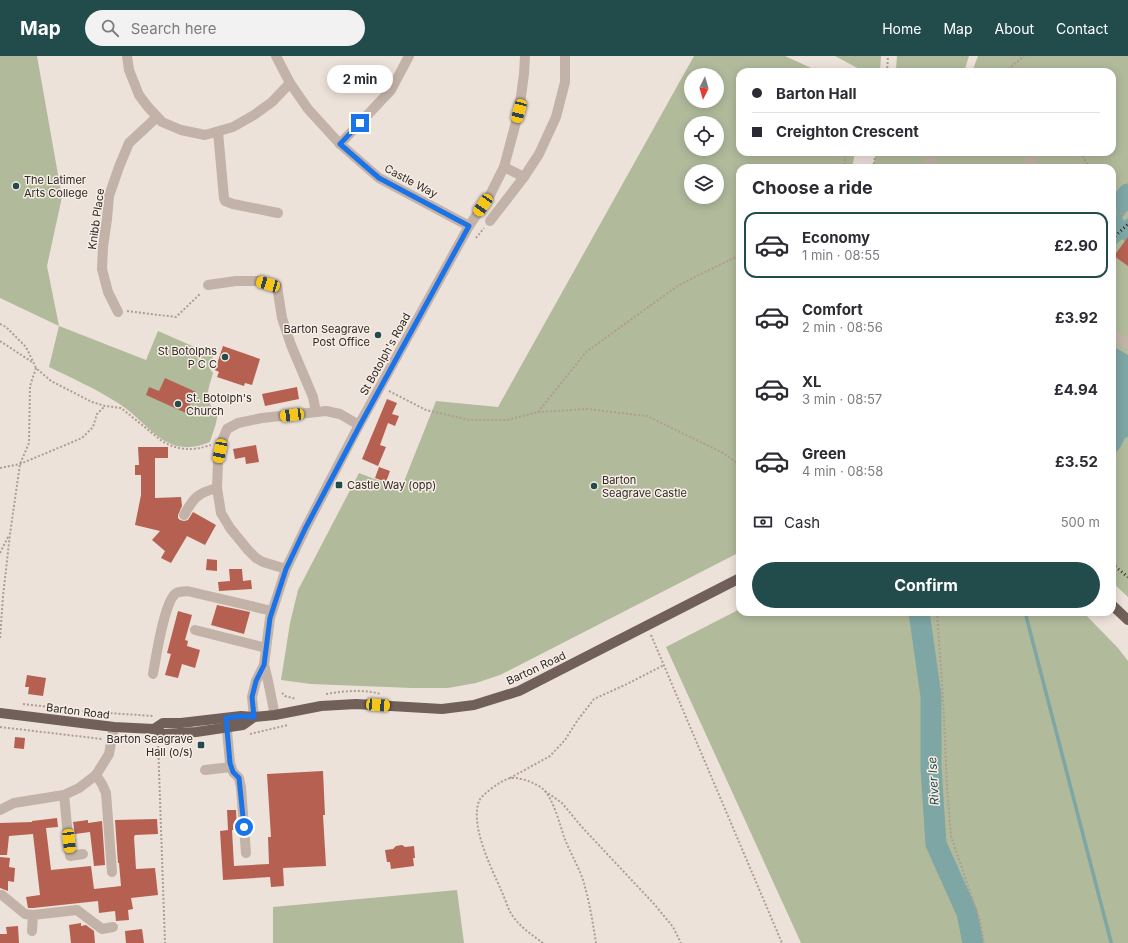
<!DOCTYPE html>
<html lang="en">
<head>
<meta charset="utf-8">
<style>
	:root { --surface:#fff; --page:#f2f2f3; --text:#2b2b33; --muted:#7c7c81; --line:#e1e1e2; --accent:#224c4c }
	body { margin:0; font-family:Inter,sans-serif; background:var(--page); color:var(--text); height:100vh; display:flex; flex-direction:column; font-size:15px; white-space:nowrap }
	* { box-sizing:border-box; margin:0 }
	p { font-size:13px; color:var(--muted) }
	.icon { flex:none; width:22px; height:22px; fill:none; stroke:currentColor; stroke-width:2; stroke-linecap:round; stroke-linejoin:round }
	.map { position:relative; flex:1; overflow:hidden }
	.details { position:absolute; left:736px; top:108px; width:380px; height:452px; display:flex; flex-direction:column; background:var(--surface); border-radius:12px; box-shadow:0 2px 10px #0003 }
	.details>* { flex:none }
	.top-card { position:absolute; left:736px; top:12px; width:380px; height:88px; border-radius:12px; box-shadow:0 2px 10px #0003; display:grid; align-content:center; height:88px; padding:0 16px; background:var(--surface) }
	.needle { width:26px; rotate:185deg }
	.controls { position:absolute; left:684px; top:12px; display:grid; gap:8px }
	.controls a { display:grid; place-items:center; width:40px; height:40px; border-radius:50%; background:var(--surface); box-shadow:0 2px 10px #0003; font-size:20px }
	.end { position:absolute; width:18px; height:18px; margin:-9px; border:5px solid #1a73e8; background:#fff; box-shadow:0 0 0 2px #fff }
	.from { border-radius:50% }
	.bubble { position:absolute; height:28px; border-radius:14px; background:var(--surface); box-shadow:0 2px 10px #0003; font-size:13px; font-weight:700; line-height:28px; text-align:center }
	.car { position:absolute; width:12px; height:24px; margin:-12px -6px; border-radius:5px; box-shadow:0 0 3px 1px #0007; background:linear-gradient(#f5c518 24%,#345 0 40%,#f5c518 0 76%,#345 0 86%,#f5c518 0) }
	.top-card b { display:flex; align-items:center; gap:14px; height:38px; font-size:15px }
	.top-card b+b { border-top:1px solid var(--line) }
	.top-card i { width:10px; height:10px; background:var(--text) }
	ul { padding:0; list-style:none }
	li { display:flex; align-items:center; gap:12px; height:66px; margin:0 8px 6px; padding:0 8px; border:2px solid transparent; border-radius:12px }
	li div { flex:1 }
	li b { display:block; font-size:15px }
	li em { font-style:normal; font-weight:700 }
	li.active { border-color:var(--accent) }
	li>.icon { width:36px; height:36px; stroke-width:1.5 }
	h2 { padding:0 16px; font-size:18px; line-height:48px }
	.pay { display:flex; align-items:center; gap:10px; height:44px; padding:0 16px; font-size:15px }
	.pay p { margin-inline-start:auto }
	.button { display:flex; gap:8px; margin-top:auto; padding:8px 16px }
	.button a { flex:1; height:46px; border-radius:24px; background:var(--accent); color:#fff; font-size:16px; font-weight:700; line-height:46px; text-align:center }
	header { display:flex; align-items:center; gap:24px; box-sizing:border-box; height:56px; padding:0 20px; background:var(--accent); color:#fff }
	header strong { font-size:19px }
	nav { display:flex; gap:22px; margin-inline-start:auto; font-size:14px }
	.search { width:280px; height:36px; background:var(--page); display:flex; align-items:center; gap:10px; box-sizing:border-box; padding:0 14px; border-radius:22px; color:var(--muted); font-size:15px }
	.map>svg:first-child { display:block }
</style>
</head>
<body>
<header>
<strong>Map</strong>
<div class="search"><svg class="icon" aria-label="search" viewBox="0 0 24 24"><circle cx="10" cy="10" r="6"/><path d="M15 15l6 6"/></svg>Search here</div>
<nav><a>Home</a><a>Map</a><a>About</a><a>Contact</a></nav>
</header>
<div class="map">
<svg width="1128" height="887" viewBox="0 0 1128 887">
	<rect width="100%" height="100%" fill="#ede2da"/>
	<g fill="#b2ba9c" fill-rule="evenodd">
		<path d="M0,0H37L62,141L47,210L59,270L146,304L158,275L213,299L210,313L213,317C211,325 207,334 208,342C209,351 218,355 217,362C216,370 212,378 210,386C165,405 150,367 118,347C96,333 72,322 49,311L59,270L0,242Z"/>
		<path d="M694,0H785L820,16H740V96H855L852,112H740V496L500,619L476,627L448,632H412L311,628L281,624L290,567L298,534L359,417L401,433L436,345L498,351ZM691,19H717V45H691ZM691,67H717V93H691ZM691,115H717V141H691Z"/>
		<path d="M835,0H881L880,16H865Z"/>
		<path d="M897,0H969L964,16H903L896,13Z"/>
		<path d="M978,0H1128V541L1112,526V112H873L876,96H1112V16H972Z"/>
		<path d="M740,553V556H1083L1118,592L1128,605V887H801L666,591Z"/>
		<path d="M457,834L464,887H273V851Z"/>
	</g>
	<g fill="#7da6a4">
		<path d="M1122,161L1124,165L1128,162V188L1122,183L1112,192V163L1114,162Z"/>
		<path d="M1116,292L1128,299V381L1125,382L1120,392L1114,398L1112,399V297Z"/>
	</g>
	<g fill="none" stroke-linecap="round" stroke-linejoin="round">
		<path stroke="#7da6a4" stroke-width="3.5" d="M1025,556L1111,886"/>
		<g stroke="#7da6a4" stroke-width="21">
			<path d="M1112,157L1128,138"/>
			<path d="M919,556L931,640V712L936,788L967,857L973,887"/>
		</g>
	</g>
	<g fill="#b56050">
		<path d="M1128,181V210L1114,200Z"/>
		<path d="M223,290L260,303L252,329L245,327L244,330L217,321L219,316L215,314Z"/>
		<path d="M165,322L196,336L186,357L146,339L149,331L159,335Z"/>
		<path d="M297,331L299,343L265,350L262,338Z"/>
		<path d="M387,343L397,347L392,358L399,360L395,370L388,367L380,389L386,391L378,410L362,403Z"/>
		<path d="M256,389L259,406L246,408L245,401L235,403L233,393Z"/>
		<path d="M138,391H168V402H155V442L181,441L182,450L178,459V462L180,464L184,465L188,464L193,456L216,469L205,489L187,480L171,507L161,502L165,495L152,484L160,475L135,469L141,439V419H135V409H139Z"/>
		<path d="M379,411L390,415L386,426L375,422Z"/>
		<path d="M207,503L217,504V515L206,514Z"/>
		<path d="M229,513H242L243,525L251,524L252,533L219,535L218,526L230,525Z"/>
		<path d="M217,549L250,556L244,578L211,569Z"/>
		<path d="M178,555L192,559L185,584L188,585L187,590L200,594L195,612L182,608L178,622L165,619L171,598L167,597Z"/>
		<path d="M27,619L46,622L43,640L28,638L29,631H25Z"/>
		<path d="M15,681L25,682L24,693L14,692Z"/>
		<path d="M323,715L325,759H323L326,810L283,812L284,830L271,831L270,821L223,824L220,775L228,774L227,754H236L237,774H232L234,810L269,808L268,781H271L267,718Z"/>
		<path d="M57,762L58,771L46,772L51,814L91,810L94,833L121,830L119,807H118L115,764L157,763L158,778L135,779L134,781L136,813L155,812L158,839L131,842L133,853L128,854L129,864L116,865L115,855L99,857L98,845L33,852H28L26,841L40,839L33,778L9,780L7,799H0V767L32,766V765Z"/>
		<path d="M88,764V767L102,765L105,809L94,810L90,776L75,778L73,766Z"/>
		<path d="M402,789L405,791L414,790L415,802H413L414,810L391,813L390,806H387L385,794L393,793L396,790Z"/>
		<path d="M0,801L10,802L9,811L15,812L14,826L8,825V835L0,832Z"/>
		<path d="M81,867V870L86,869L94,875L95,887H71L69,869Z"/>
		<path d="M18,870L19,887H0V878H7L6,871Z"/>
		<path d="M142,873L144,887H126L125,875Z"/>
	</g>
	<g fill="none" stroke-linecap="round" stroke-linejoin="round">
		<g stroke="#af9c92" stroke-width="2" stroke-dasharray="2 2" stroke-linecap="butt">
			<path d="M887,16L888,0"/>
			<path d="M1005,16L1024,0"/>
			<path d="M1081,96L1089,112"/>
			<path d="M842,112L844,110L846,96"/>
			<path d="M873,112L876,96"/>
			<path d="M1112,158L1128,157"/>
			<path d="M476,182L484,172"/>
			<path d="M127,255L176,261L201,237"/>
			<path d="M0,268L6,271L26,291L36,312L51,325L92,346L105,350L121,352L162,385C179,395 192,395 211,389"/>
			<path d="M0,285L32,306"/>
			<path d="M389,335L426,354L469,364H507L538,356L588,353L647,360L723,397L740,409"/>
			<path d="M538,356L586,296L679,229L740,199"/>
			<path d="M0,412L20,408L82,382L93,371L97,358L105,350"/>
			<path d="M0,497L8,481"/>
			<path d="M937,556L943,641L947,730L951,780L980,865L984,887"/>
			<path d="M651,579L782,887"/>
			<path d="M0,582L3,540L10,478L20,408L29,387L30,330L36,312"/>
			<path d="M282,637L285,640L296,643"/>
			<path d="M326,638C345,635 362,633 381,638"/>
			<path d="M23,648L92,656L154,660"/>
			<path d="M0,671L102,683"/>
			<path d="M250,678L288,669"/>
			<path d="M123,684L152,685"/>
			<path d="M158,686L165,887"/>
			<path d="M510,722L550,700L565,684L577,665L594,643L627,628L664,609"/>
			<path d="M545,735L562,747L581,770L655,849L673,871L681,887"/>
			<path d="M543,887C532,879 520,871 512,859C507,851 505,842 501,834C491,811 470,770 479,745C482,738 500,726 507,723C516,719 537,727 544,734C553,743 560,768 564,781C570,797 581,814 585,831C590,849 593,868 596,887"/>
		</g>
		<g stroke="#c3b2a7" stroke-width="10">
			<path d="M127,0L129,14L139,39L148,51L162,66L181,74L205,79L233,71L254,59L272,46L290,27"/>
			<path d="M276,0L290,27L308,53L340,88L379,122L469,170"/>
			<path d="M218,76L224,142L225,145L233,148L278,157"/>
			<path d="M340,88L391,34L409,0"/>
			<path d="M926,96L934,112"/>
			<path d="M504,111L524,121"/>
			<path d="M1027,112L1032,102"/>
			<path d="M490,165L524,121L539,98L556,61L565,26V0"/>
			<path d="M208,229L236,225H259L277,230L282,262L291,289L313,341L316,356"/>
			<path d="M118,256L108,236L102,213L103,191L107,163L109,140L119,111L129,87L157,61"/>
			<path d="M1112,277L1128,288"/>
			<path d="M184,459C194,441 198,437 217,432"/>
			<path d="M286,513L263,506L256,502L248,494L230,472L221,457L217,432L218,406L222,385L227,373L238,367L262,362L326,355L340,358L359,369"/>
			<path d="M195,574L266,592"/>
			<path d="M264,609C269,626 271,642 275,659"/>
			<path d="M153,618C156,601 164,548 175,538C178,535 183,536 187,535L272,555"/>
			<path d="M254,661L252,641L256,625L264,609L270,562L286,513L305,473L359,369L469,170L490,139L504,111L519,55L524,18L525,0"/>
			<path d="M226,664L230,707L233,716L239,722L241,732L246,797"/>
			<path d="M205,714L231,711"/>
			<path d="M96,719L102,728L106,737L112,816"/>
			<path d="M64,739L70,800L83,798"/>
			<path d="M0,754L14,747L64,739L79,732L96,719L109,698L114,671"/>
			<path d="M0,839H2L25,858L33,859"/>
			<path d="M32,875L33,859L77,854L102,873L113,871"/>
		</g>
		<g stroke="#715f5a" stroke-width="10">
			<path d="M1112,549L1128,564"/>
			<path d="M0,657L114,671L154,673L163,678L196,676L243,669L254,661"/>
			<path d="M154,673L163,667H181L241,660L254,661L275,659L321,650L356,648L442,653L474,649L519,635L740,522"/>
		</g>
		<g stroke="#312927" stroke-width="3" stroke-dasharray="1 3" stroke-linecap="butt">
			<path d="M1112,183L1128,168"/>
			<path d="M1112,508L1128,521"/>
		</g>
	</g>
	<g fill="none" stroke-linecap="round" stroke-linejoin="round">
		<path stroke="#1a73e8" stroke-width="5" d="M244,771L239,722L233,716L230,707L226,662L241,660L254,661L252,641L256,625L264,609L270,562L286,513L305,473L360,369L469,170L379,122L340,88L360,67"/>
	</g>
	<g fill="#224c4c" stroke="#f6ede5" stroke-width="1.5">
		<circle cx="16" cy="130" r="4"/>
		<circle cx="378" cy="279" r="4"/>
		<circle cx="225" cy="301" r="4"/>
		<circle cx="178" cy="348" r="4"/>
		<rect x="335" y="425" width="8" height="8" rx="2"/>
		<circle cx="594" cy="430" r="4"/>
		<rect x="197" y="685" width="8" height="8" rx="2"/>
	</g>
	<g text-anchor="middle" dominant-baseline="central" stroke-width="3" stroke-linejoin="round" paint-order="stroke">
		<g font-size="11" fill="#312927" stroke="#f6ede5" text-anchor="start">
			<text x="24" y="124">The Latimer<tspan x="24" dy="13">Arts College</tspan></text>
			<text x="370" y="273" text-anchor="end">Barton Seagrave<tspan x="370" dy="13">Post Office</tspan></text>
			<text x="217" y="295" text-anchor="end">St Botolphs<tspan x="217" dy="13">P C C</tspan></text>
			<text x="186" y="342">St. Botolph's<tspan x="186" dy="13">Church</tspan></text>
			<text x="602" y="424">Barton<tspan x="602" dy="13">Seagrave Castle</tspan></text>
			<text x="347" y="429">Castle Way (opp)</text>
			<text x="193" y="683" text-anchor="end">Barton Seagrave<tspan x="193" dy="13">Hall (o/s)</tspan></text>
		</g>
		<g font-size="11" fill="#312927" stroke="#f6ede5">
			<text transform="translate(411 125) rotate(28)">Castle Way</text>
			<text transform="translate(96 163) rotate(-82)">Knibb Place</text>
			<text transform="translate(385 298) rotate(-61)">St Botolph's Road</text>
			<text transform="translate(536 612) rotate(-25)">Barton Road</text>
			<text transform="translate(78 655) rotate(7)">Barton Road</text>
		</g>
		<g font-size="12" font-style="italic" fill="#224c4c" stroke="#f6ede5">
			<text transform="translate(933 725) rotate(-93)">River Ise</text>
		</g>
	</g>
</svg>
<div class="controls">
<a><svg class="needle" viewBox="-14 -14 28 28"><path d="M0-13l5 13h-10z" fill="#e53935"/><path d="M0 13l5-13h-10z" fill="#7c7c81"/></svg></a>
<a><svg class="icon" aria-label="locate" viewBox="0 0 24 24"><circle cx="12" cy="12" r="6"/><path d="M12 2v4M12 18v4M2 12h4M18 12h4"/></svg></a>
<a><svg class="icon" aria-label="layers" viewBox="0 0 24 24"><path d="M12 4l9 5-9 5-9-5zM3 14l9 5 9-5"/></svg></a>
</div>
<i class="end from" style="left:244px;top:771px"></i>
<i class="end" style="left:360px;top:67px"></i>
<div class="bubble" style="left:327px;top:9px;width:66px">2 min</div>
<i class="car" style="left:519px;top:55px;rotate:195deg"></i>
<i class="car" style="left:483px;top:149px;rotate:214deg"></i>
<i class="car" style="left:268px;top:228px;rotate:286deg"></i>
<i class="car" style="left:292px;top:359px;rotate:263deg"></i>
<i class="car" style="left:220px;top:395px;rotate:191deg"></i>
<i class="car" style="left:378px;top:649px;rotate:94deg"></i>
<i class="car" style="left:69px;top:785px;rotate:174deg"></i>
<div class="top-card">
<b><i class="from"></i>Barton Hall</b>
<b><i></i>Creighton Crescent</b>
</div>
<section class="details">
<h2>Choose a ride</h2>
<ul>
<li class="active"><svg class="icon" aria-label="car" viewBox="0 0 24 24"><path d="M5 17H2v-5l4-1 3-4h7l3 4 3 1v5h-3M9 17h6M6 11h13"/><circle cx="7" cy="17" r="2"/><circle cx="17" cy="17" r="2"/></svg><div><b>Economy</b><p>1 min · 08:55</p></div><em>£2.90</em></li>
<li><svg class="icon" aria-label="car" viewBox="0 0 24 24"><path d="M5 17H2v-5l4-1 3-4h7l3 4 3 1v5h-3M9 17h6M6 11h13"/><circle cx="7" cy="17" r="2"/><circle cx="17" cy="17" r="2"/></svg><div><b>Comfort</b><p>2 min · 08:56</p></div><em>£3.92</em></li>
<li><svg class="icon" aria-label="car" viewBox="0 0 24 24"><path d="M5 17H2v-5l4-1 3-4h7l3 4 3 1v5h-3M9 17h6M6 11h13"/><circle cx="7" cy="17" r="2"/><circle cx="17" cy="17" r="2"/></svg><div><b>XL</b><p>3 min · 08:57</p></div><em>£4.94</em></li>
<li><svg class="icon" aria-label="car" viewBox="0 0 24 24"><path d="M5 17H2v-5l4-1 3-4h7l3 4 3 1v5h-3M9 17h6M6 11h13"/><circle cx="7" cy="17" r="2"/><circle cx="17" cy="17" r="2"/></svg><div><b>Green</b><p>4 min · 08:58</p></div><em>£3.52</em></li>
</ul>
<div class="pay"><svg class="icon" aria-label="cash" viewBox="0 0 24 24"><path d="M3 7h18v10H3z"/><circle cx="12" cy="12" r="2"/></svg>Cash<p>500 m</p></div>
<div class="button"><a>Confirm</a></div>
</section>
</div>
</body>
</html>
